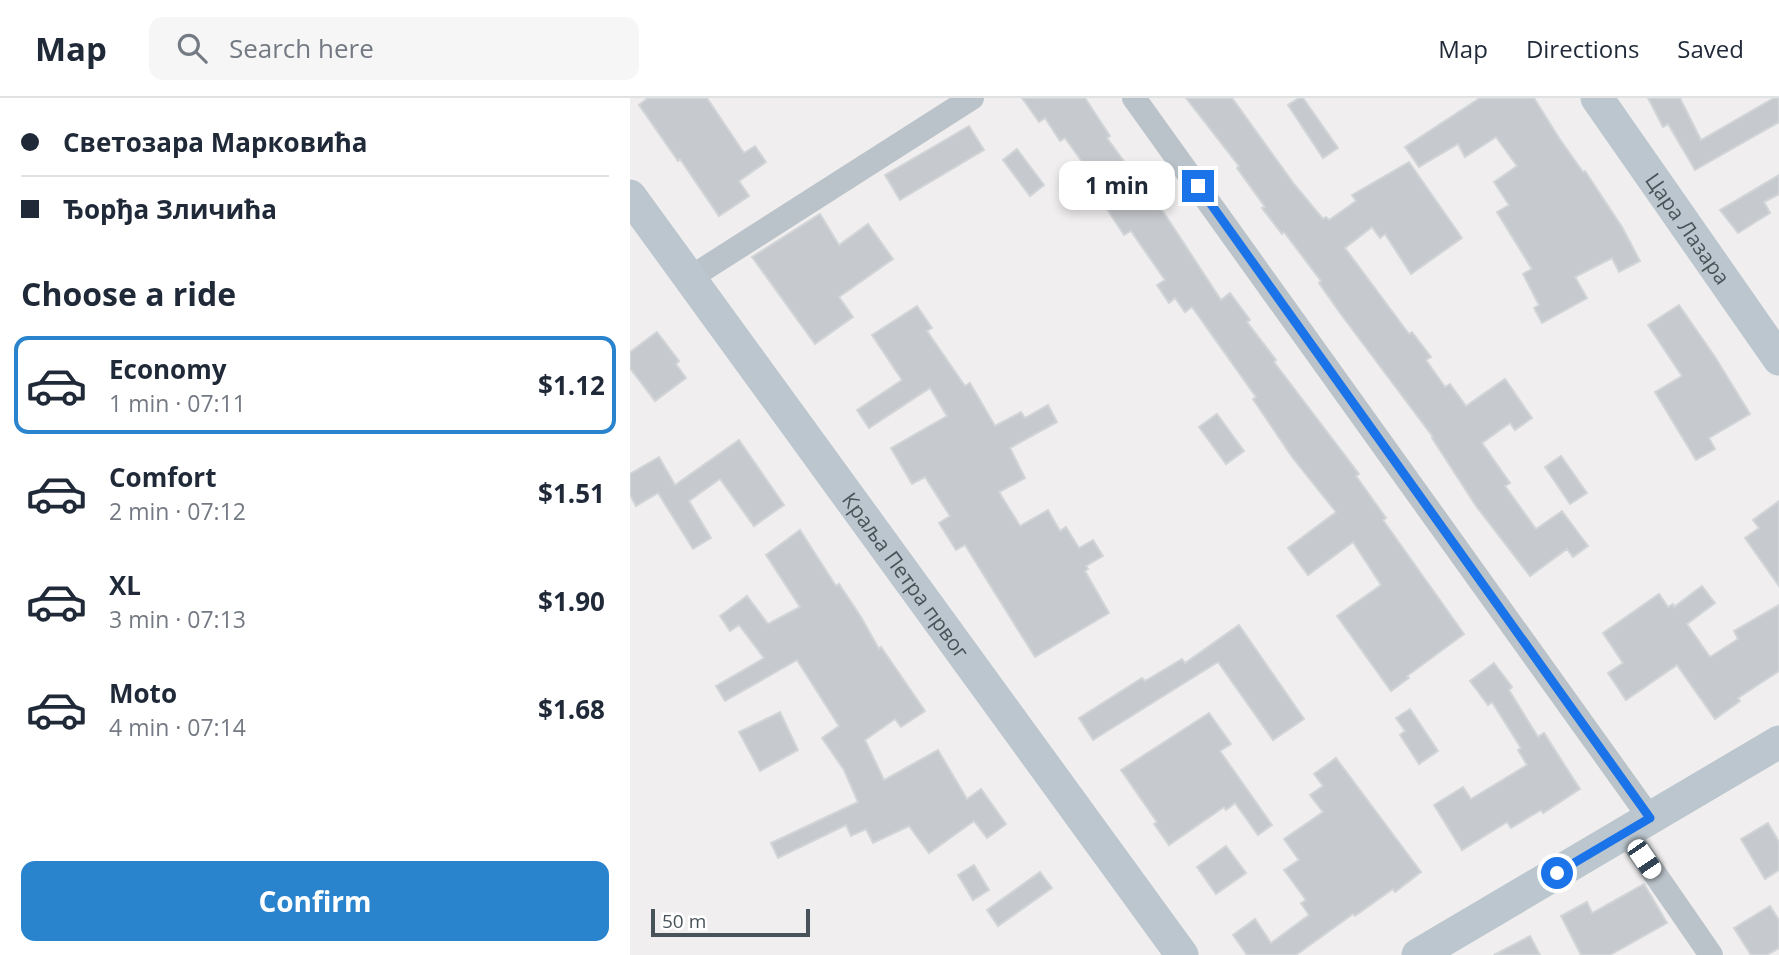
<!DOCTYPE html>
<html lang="en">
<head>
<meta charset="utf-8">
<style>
	:root { --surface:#fff; --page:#f6f6f7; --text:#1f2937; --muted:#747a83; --line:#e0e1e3; --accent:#2a84cd }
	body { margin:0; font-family:"Open Sans",sans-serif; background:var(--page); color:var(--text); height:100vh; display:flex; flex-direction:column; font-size:26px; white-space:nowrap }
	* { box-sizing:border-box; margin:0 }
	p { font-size:23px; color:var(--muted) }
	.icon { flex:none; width:38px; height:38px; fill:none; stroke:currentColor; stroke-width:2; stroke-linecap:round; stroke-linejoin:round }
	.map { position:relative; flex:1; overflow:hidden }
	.sheet { display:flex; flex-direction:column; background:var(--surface); width:630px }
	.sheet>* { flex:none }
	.banner { display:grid; align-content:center; height:154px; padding:0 21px; background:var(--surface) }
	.scale { position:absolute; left:21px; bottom:18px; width:159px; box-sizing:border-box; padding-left:7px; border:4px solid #485359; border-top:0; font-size:19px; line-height:24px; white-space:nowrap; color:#485359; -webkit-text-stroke:5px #fff; paint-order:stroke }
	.end { position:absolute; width:32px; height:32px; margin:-16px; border:9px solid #1a73e8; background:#fff; box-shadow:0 0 0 4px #fff }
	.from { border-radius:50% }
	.bubble { position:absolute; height:49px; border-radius:14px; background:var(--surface); box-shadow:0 4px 10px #0003; font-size:23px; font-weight:700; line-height:49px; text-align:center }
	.car { position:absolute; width:21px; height:42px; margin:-21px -10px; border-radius:9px; box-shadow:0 0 5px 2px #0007; background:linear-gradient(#fff 24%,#345 0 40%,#fff 0 76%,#345 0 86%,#fff 0) }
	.banner b { display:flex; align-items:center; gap:24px; height:66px; font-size:26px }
	.banner b+b { border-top:2px solid var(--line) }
	.banner i { width:18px; height:18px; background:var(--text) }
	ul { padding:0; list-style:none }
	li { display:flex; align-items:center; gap:21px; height:98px; margin:0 14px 10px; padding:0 7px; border:4px solid transparent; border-radius:14px }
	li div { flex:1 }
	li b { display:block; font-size:26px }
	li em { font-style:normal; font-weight:700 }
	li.active { border-color:var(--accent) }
	li>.icon { width:63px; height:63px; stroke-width:1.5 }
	h2 { padding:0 21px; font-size:32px; line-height:84px }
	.primary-button { display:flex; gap:14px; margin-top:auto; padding:14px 21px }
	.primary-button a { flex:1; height:80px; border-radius:14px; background:var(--accent); color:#fff; font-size:28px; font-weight:700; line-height:80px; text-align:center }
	header { display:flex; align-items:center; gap:42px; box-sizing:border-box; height:98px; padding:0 35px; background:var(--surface); border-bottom:2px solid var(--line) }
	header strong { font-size:33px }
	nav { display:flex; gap:38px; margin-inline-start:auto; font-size:24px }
	.search { width:490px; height:63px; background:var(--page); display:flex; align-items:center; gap:18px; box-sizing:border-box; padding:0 24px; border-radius:14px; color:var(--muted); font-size:26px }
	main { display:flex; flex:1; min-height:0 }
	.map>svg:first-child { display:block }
</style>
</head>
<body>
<header>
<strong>Map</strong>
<div class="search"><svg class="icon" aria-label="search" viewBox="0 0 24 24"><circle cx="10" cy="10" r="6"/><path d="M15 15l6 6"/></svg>Search here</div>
<nav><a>Map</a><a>Directions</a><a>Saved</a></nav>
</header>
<main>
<section class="sheet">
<div class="banner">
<b><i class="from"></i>Светозара Марковића</b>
<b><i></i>Ђорђа Зличића</b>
</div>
<h2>Choose a ride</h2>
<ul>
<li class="active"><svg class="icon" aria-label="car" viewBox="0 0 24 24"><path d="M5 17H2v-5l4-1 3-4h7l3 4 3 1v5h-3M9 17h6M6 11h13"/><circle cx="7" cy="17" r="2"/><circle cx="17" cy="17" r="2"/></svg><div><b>Economy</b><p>1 min · 07:11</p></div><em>$1.12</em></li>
<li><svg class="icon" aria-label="car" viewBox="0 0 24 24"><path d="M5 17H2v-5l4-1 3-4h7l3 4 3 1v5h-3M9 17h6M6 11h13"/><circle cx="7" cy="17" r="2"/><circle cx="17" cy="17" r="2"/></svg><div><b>Comfort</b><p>2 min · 07:12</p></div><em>$1.51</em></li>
<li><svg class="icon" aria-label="car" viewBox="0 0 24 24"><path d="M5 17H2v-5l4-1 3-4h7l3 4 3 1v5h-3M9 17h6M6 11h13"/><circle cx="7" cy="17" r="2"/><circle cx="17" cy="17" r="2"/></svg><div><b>XL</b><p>3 min · 07:13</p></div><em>$1.90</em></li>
<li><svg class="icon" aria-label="car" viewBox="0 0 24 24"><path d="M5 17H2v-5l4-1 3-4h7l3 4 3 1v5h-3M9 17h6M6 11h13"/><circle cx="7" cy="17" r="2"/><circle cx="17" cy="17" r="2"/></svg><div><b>Moto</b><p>4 min · 07:14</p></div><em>$1.68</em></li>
</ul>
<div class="primary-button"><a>Confirm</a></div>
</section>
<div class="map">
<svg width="1149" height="857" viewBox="0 0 1149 857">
	<rect width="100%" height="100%" fill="#f0eeee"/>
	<g fill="#c6c9cd" stroke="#d2d5d8" stroke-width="2">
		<path d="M18,0H77L114,55L125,48L136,64L109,83L119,98L89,118L50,61L48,63L9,7Z"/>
		<path d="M392,0H455L480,38L477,40L510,85L513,83L591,202L600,195L620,222L617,224L646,262L644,264L729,376L726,378L756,420L753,422L834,536L777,578L779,580L761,593L707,518L751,487L723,444L678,477L658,450L706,414L662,359L623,301L626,299L562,209L555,214L545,200L539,205L527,187L535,182L501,133L494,137L475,108L481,104L435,40L430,43L415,20L409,24Z"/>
		<path d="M556,0H602L664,86L693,121L696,119L699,122L726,103L722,97L779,64L832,140L781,176L755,136L750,140L742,129L715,150L779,236L782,234L801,259L796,262L815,289L820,286L836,308L875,281L902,320L885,332L880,325L852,345L880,385L875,388L906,431L932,413L958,448L943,459L937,451L900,478L846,408L802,340L803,339L710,215L689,185L691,183L654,134L652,136L632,110L635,109L607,70L609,68Z"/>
		<path d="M669,0H673L708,50L693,60L658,7Z"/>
		<path d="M850,0H904L929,40L953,74L955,73L992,129L1010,163L989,174L982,160L945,179L957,200L912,225L904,210L909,207L893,176L902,171L867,114L879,107L864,84L887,68L866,39L835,59L828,46L789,69L775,49Z"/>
		<path d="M1018,0H1050L1071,42L1144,0H1149V24L1065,72L1038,26L1033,29Z"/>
		<path d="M339,28L354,52L270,102L255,77Z"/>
		<path d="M387,51L414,87L400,98L373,62Z"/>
		<path d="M1149,77V96L1134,104L1140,115L1108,135L1090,112Z"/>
		<path d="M190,116L209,147L238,126L263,161L209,199L223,219L185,246L122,159Z"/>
		<path d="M1049,207L1085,259L1120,316L1079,340L1085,351L1066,362L1025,294L1052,278L1018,227Z"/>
		<path d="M287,208L302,230L297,233L335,288L340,285L365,328L391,314L395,320L418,307L427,324L380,350L395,380L369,394L390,428L418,412L430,433L436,429L449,450L463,442L473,458L456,468L458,471L455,473L479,515L405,559L335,447L326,452L309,425L320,418L295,379L282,386L261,350L317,318L300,290L239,330L227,312L272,282L242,237Z"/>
		<path d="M27,234L49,263L46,266L56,280L25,303L0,270V254Z"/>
		<path d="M587,316L614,353L596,366L569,329Z"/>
		<path d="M109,342L154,407L124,428L90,381L59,403L81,440L63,451L28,395L6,408L0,397V376L29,359L45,387Z"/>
		<path d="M931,358L957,395L940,406L915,369Z"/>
		<path d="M1149,403V488L1115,440L1129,430L1123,422Z"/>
		<path d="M170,432L206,488L209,486L231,519L249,551L251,549L295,613L271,629L265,621L235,642L254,682L308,652L337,701L351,691L376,726L357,740L344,723L299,755L279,728L243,745L236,731L221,738L216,727L148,760L141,745L228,704L214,672L192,640L209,628L167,562L95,603L86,588L134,560L109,527L100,533L90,518L117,498L138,526L170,509L136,457Z"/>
		<path d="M1072,488L1085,505L1057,526L1080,559L1108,541L1104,533L1149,507V573L1108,600L1110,603L1085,621L1047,567L996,602L978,575L993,565L973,535L1029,496L1038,509L1043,506L1044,509Z"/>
		<path d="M609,527L674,621L643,642L588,564L463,642L449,620L512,580L515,583L552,561L555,565Z"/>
		<path d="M864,565L882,589L879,592L908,639L914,635L950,691L913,715L911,712L881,730L877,724L832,752L804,707L833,689L841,701L897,667L888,652L891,650L862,604L858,607L840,583Z"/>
		<path d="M780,611L808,653L789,666L770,637L775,633L766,620Z"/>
		<path d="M150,614L168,652L130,673L109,634Z"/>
		<path d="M579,615L601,646L590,653L642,727L628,737L605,705L596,712L594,709L539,747L524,726L527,724L491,672Z"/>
		<path d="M706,660L791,774L765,794L763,791L725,818L723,816L666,857H617L603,837L625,821L641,845L679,817L671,805L676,802L654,772L669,762L654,741L693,714L680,697L693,688L684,676Z"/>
		<path d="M1138,725L1149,744V772L1135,781L1111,741Z"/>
		<path d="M596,748L616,775L586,796L567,769Z"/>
		<path d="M344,767L359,792L343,802L328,777Z"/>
		<path d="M410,774L422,790L368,828L357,812Z"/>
		<path d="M1014,786L1037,825L980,857H951L931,818L957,804L962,815Z"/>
		<path d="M1140,808L1149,822V850L1137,857H1121L1104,830Z"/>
		<path d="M900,838L910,857H864Z"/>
	</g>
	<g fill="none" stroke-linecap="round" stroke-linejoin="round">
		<g stroke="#bac3c9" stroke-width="24">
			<path d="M504,0L1020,720"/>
			<path d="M60,180L342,0"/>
			<path d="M996,734L1081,857"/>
		</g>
		<g stroke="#bbc6ce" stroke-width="33">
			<path id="s1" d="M967,0L1149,261"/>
			<path id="s2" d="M0,98L552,857"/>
			<path d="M788,857L1149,644"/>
		</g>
	</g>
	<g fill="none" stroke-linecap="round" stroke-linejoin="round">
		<path stroke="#1a73e8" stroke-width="9" d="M568,88L1020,720L927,775"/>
	</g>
	<g text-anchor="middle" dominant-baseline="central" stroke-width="5" stroke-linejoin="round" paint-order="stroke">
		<g font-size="21" fill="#485359" stroke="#fff">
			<text stroke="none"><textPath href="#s1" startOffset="159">Цара Лазара</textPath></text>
			<text stroke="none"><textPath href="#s2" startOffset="469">Краља Петра првог</textPath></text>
		</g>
	</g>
</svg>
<div class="scale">50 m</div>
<i class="end from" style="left:927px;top:775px"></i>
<i class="end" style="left:568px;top:88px"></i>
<div class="bubble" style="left:429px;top:63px;width:116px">1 min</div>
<i class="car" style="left:1014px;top:761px;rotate:146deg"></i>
</div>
</main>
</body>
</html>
